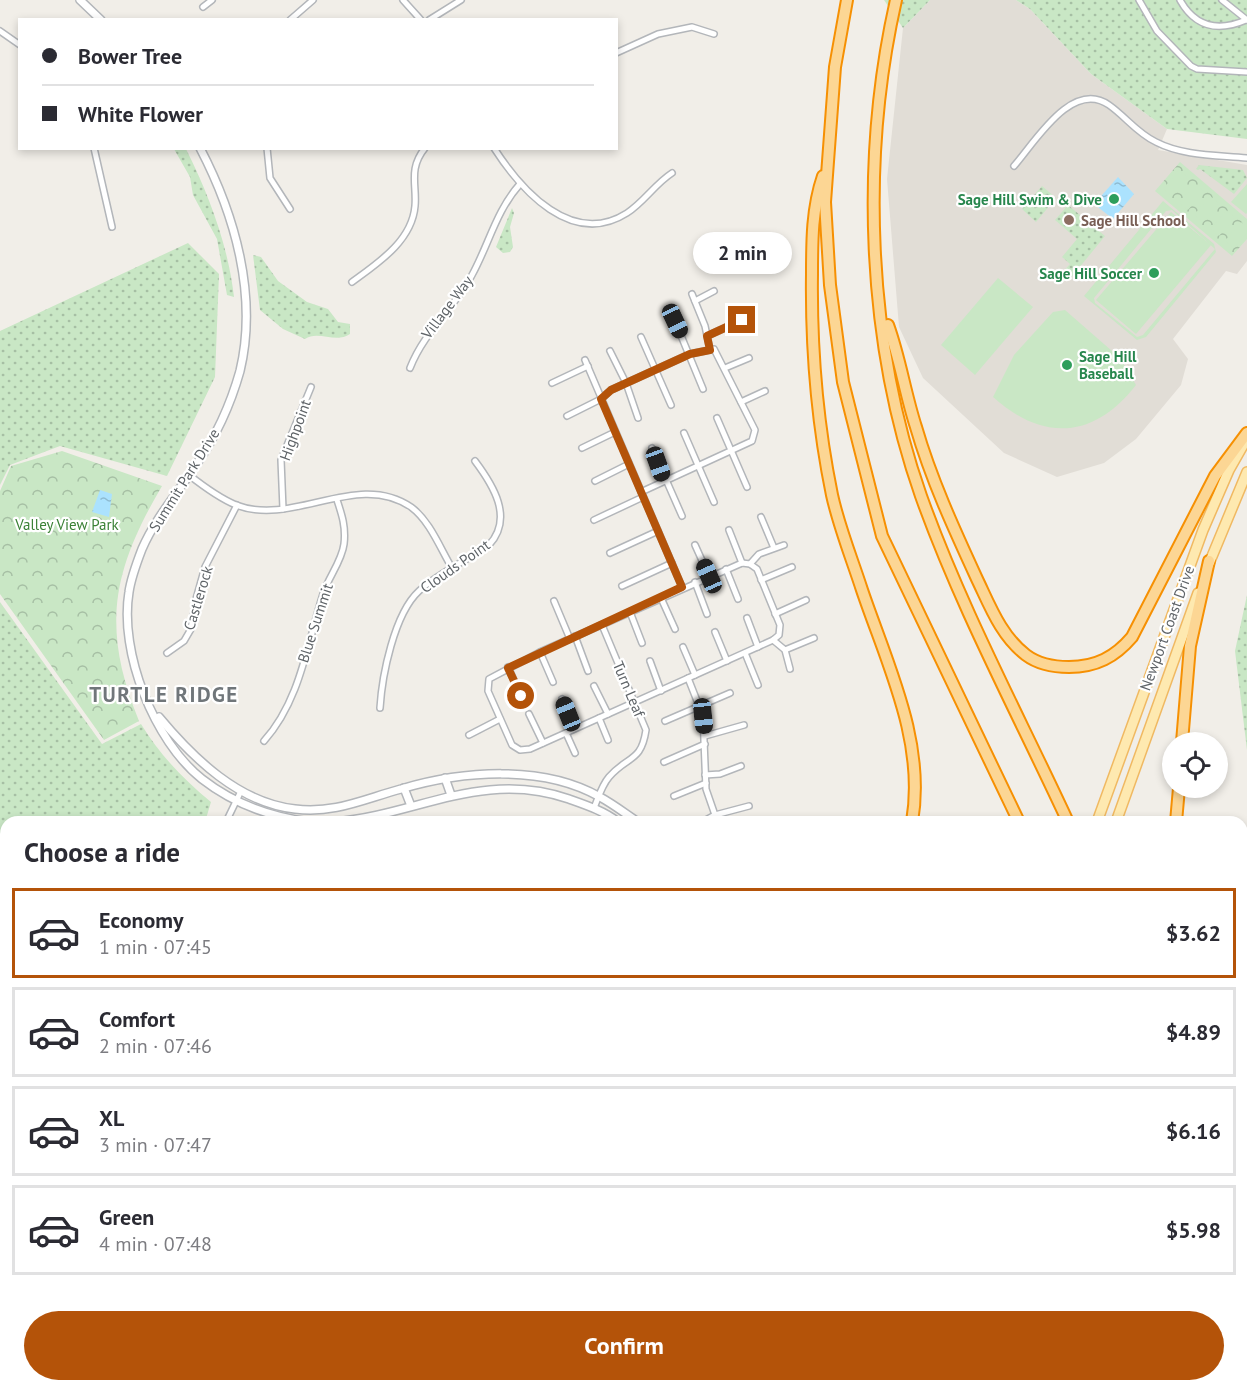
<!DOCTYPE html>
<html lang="en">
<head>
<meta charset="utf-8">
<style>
	:root { --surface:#fff; --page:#f7f7f7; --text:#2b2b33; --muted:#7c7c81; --line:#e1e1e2; --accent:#b45309 }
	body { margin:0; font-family:"PT Sans",sans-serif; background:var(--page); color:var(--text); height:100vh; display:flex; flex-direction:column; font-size:22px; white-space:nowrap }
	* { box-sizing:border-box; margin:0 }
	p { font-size:20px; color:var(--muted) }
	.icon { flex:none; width:33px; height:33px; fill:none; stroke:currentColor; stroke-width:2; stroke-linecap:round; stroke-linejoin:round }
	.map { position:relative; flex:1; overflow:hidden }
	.details { position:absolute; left:0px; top:816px; width:1248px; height:576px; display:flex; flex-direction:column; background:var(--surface); border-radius:18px 18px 0 0; box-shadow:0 3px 9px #0003 }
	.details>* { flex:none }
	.guide { position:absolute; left:18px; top:18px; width:600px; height:132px; border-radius:0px; box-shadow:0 3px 9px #0003; display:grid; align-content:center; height:132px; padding:0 24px; background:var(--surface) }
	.controls { position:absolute; left:1162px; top:732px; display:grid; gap:12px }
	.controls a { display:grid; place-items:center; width:66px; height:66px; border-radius:50%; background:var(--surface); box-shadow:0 3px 9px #0003; font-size:30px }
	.end { position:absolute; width:27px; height:27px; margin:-14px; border:8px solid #b45309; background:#fff; box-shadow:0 0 0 3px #fff }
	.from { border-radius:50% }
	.bubble { position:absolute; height:42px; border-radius:21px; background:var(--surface); box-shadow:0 3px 9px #0003; font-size:20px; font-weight:700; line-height:42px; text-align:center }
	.car { position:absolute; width:18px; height:36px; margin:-18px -9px; border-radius:8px; box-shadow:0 0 4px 2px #0007; background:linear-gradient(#222 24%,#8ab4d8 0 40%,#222 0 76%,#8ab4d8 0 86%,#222 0) }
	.guide b { display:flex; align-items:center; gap:21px; height:57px; font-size:22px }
	.guide b+b { border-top:2px solid var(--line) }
	.guide i { width:15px; height:15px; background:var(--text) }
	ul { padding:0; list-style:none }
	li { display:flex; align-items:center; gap:18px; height:90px; margin:0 12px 9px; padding:0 12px; border:3px solid var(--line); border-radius:0px }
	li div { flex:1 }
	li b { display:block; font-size:22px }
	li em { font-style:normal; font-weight:700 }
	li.selected { border-color:var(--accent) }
	li>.icon { width:54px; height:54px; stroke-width:1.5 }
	h2 { padding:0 24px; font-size:27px; line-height:72px }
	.primary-button { display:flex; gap:12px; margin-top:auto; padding:12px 24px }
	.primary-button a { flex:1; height:69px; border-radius:36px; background:var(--accent); color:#fff; font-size:24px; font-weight:700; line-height:69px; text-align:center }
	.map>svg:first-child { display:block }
</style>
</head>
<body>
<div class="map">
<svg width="1247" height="1392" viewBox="0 0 1247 1392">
	<defs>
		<pattern id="grass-dots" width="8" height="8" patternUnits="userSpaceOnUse" patternTransform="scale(1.5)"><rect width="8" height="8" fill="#c9e7c5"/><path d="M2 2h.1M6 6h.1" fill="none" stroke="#a6bfa4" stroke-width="1.8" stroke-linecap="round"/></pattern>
		<pattern id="park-crowns" width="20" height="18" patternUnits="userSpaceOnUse" patternTransform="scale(1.5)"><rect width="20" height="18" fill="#c9e7c5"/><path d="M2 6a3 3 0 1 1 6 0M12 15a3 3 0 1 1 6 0" fill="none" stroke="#a6bfa4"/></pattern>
		<pattern id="water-ripples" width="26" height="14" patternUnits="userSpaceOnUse" patternTransform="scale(1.5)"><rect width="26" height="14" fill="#abe2fe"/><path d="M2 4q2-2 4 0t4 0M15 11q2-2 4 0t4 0" fill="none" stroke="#8ebbd1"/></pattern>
	</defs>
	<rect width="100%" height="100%" fill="#f1eee8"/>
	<g fill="#e1ddd6">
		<path d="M930,0H1016L1030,9L1091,74L1167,129L1158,150L1247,165V261L1237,274L1226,271L1173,339L1188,359L1181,385L1136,439L1104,463L1057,477L1004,453L923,378L899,327L887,179L903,28Z"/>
		<path d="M487,1386H747L750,1390L747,1392H479Z"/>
	</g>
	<g fill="url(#grass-dots)">
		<path d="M884,0H930L903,28Z"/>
		<path d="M1016,0H1247V139L1167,129L1091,74L1030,9Z"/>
		<path d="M174,149H186C209,195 228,245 234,297L227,295L217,239L193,195L190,177Z"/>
		<path d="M1199,165L1243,170L1247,178L1234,194L1200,169L1198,170L1196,169Z"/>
		<path d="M1042,186L1056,198L1036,222L1022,209Z"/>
		<path d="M1068,205L1105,236L1070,279L1062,281L1052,269L1061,274L1070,264L1062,257L1077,239L1055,220Z"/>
		<path d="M512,208L514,213L510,227L513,247L510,252L503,253L496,247Z"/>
		<path d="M188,243L219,274L215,377L167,476L60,446L10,465L0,485V331Z"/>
		<path d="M253,255L261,257L278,281L307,302L328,309L338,322L350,324V334C336,344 318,330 305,339L283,329L260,310Z"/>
		<path d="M1247,595V750L1235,651Z"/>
		<path d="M0,602L102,744L141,724C160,755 183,779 211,802L205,822H6V1386H487L479,1392H0Z"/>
		<path d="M1247,1006V1392H1184V1386H1242V1015Z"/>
	</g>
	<g fill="url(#park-crowns)">
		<path d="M1180,162L1247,219V239L1232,256L1155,191Z"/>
		<path d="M62,451L162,486C112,571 101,628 139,721L104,740L0,594V491L11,466Z"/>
	</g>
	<g fill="#c9e7c5" fill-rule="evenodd">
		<path d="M1179,170L1188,177L1172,196L1163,189Z"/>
		<path d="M1195,184L1204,191L1188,210L1179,203Z"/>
		<path d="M1247,184V213L1246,214L1231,202Z"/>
		<path d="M1210,196L1219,203L1203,222L1194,215Z"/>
		<path d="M1163,201L1214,244L1216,252L1146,337L1137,340L1084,296ZM1172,210L1215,249L1143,335L1137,337L1095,303L1094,298L1166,211Z"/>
		<path d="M1226,210L1235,217L1219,236L1211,229Z"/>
		<path d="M1171,212L1211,245L1136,334L1096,300Z"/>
		<path d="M1241,222L1247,227V233L1234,248L1225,241Z"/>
		<path d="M998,278L1033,307L975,375L941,345Z"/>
		<path d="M1065,310L1120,358L1136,385C1094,439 1043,442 993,397L1014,355L1053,312Z"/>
		<path d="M606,1386H655L647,1392H611Z"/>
	</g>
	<g fill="url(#water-ripples)">
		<path d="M1118,177L1134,194L1113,219L1094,204Z"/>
		<path d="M100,490L112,494L109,517L92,512Z"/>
	</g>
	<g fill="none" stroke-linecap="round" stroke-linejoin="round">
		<defs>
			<g id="minor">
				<path d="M403,0L421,20"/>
				<path d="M1139,0L1157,31L1191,66L1197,69L1247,72"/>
				<path d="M1180,0C1195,27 1218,32 1246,20"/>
				<path d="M1222,0L1247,20"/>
				<path d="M203,7L212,0"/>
				<path d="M290,20L313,0"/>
				<path d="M429,20L461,0"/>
				<path d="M0,31L20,45"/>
				<path d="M616,53L658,34L692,27L714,34"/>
				<path d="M94,148L112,227"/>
				<path d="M267,148L270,178L290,209"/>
				<path d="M494,148C521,190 572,248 627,213C644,202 655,184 672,173"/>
				<path d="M1014,166C1035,142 1072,79 1109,105C1126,117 1137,133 1156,142C1183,156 1217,155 1247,158"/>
				<path d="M352,282C378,263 412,241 415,206C417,185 408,169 425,148"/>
				<path d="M692,294L705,326L710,350"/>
				<path d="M695,301L714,291"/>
				<path d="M675,321L703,389"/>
				<path d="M707,336L742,320"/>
				<path d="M641,337L671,405"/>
				<path d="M610,351L626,383L638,418"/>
				<path d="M585,360L682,587"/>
				<path d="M410,368C425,330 454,309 472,275C489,244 496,211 520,184"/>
				<path d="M725,368L749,358"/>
				<path d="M552,383L588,366"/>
				<path d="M741,402L765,391"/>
				<path d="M567,416L601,399L611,390L690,354L714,349L755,430L752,441L641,492"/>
				<path d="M717,418L747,487"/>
				<path d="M684,433L714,502"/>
				<path d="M582,448L615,432"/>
				<path d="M652,448L682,516"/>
				<path d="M189,475C203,486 219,498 236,505C294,527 357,470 411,507C430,521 440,548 452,568"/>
				<path d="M595,481L629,464"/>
				<path d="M283,509L281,460L311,387"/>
				<path d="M761,517L774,548"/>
				<path d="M594,520L643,497"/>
				<path d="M729,530L742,563"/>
				<path d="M695,545L709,576"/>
				<path d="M610,553L658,531"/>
				<path d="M742,563L750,564L757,569L780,625L779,635L773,640L530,749L520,750L512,745L488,691L489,679L540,652Z"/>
				<path d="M750,564L759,554L784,545"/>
				<path d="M726,569L738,599"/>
				<path d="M761,580L792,567"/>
				<path d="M695,582L707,614"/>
				<path d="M622,586L672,563"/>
				<path d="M661,598L675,629"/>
				<path d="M554,601L570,639"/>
				<path d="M630,612L642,643"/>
				<path d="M775,614L806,600"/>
				<path d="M747,618L758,647"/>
				<path d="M715,632L727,661"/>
				<path d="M575,636L588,671"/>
				<path d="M773,640L785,650L790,669"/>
				<path d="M683,647L695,675"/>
				<path d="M785,650L814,638"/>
				<path d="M540,652L553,682"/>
				<path d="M167,653L184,641L191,629L196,599L205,567L237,505"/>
				<path d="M745,653L758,685"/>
				<path d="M650,661L661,691"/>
				<path d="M508,667L521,696"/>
				<path d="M688,678L703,716L706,789L715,815"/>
				<path d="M594,686L608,714"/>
				<path d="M562,699L574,729"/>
				<path d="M380,708C382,676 394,614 419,591C439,572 467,561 489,545C514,518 493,485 475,461"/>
				<path d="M529,714L543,743"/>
				<path d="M599,718L608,740"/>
				<path d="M665,721L730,693"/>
				<path d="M566,733L575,753"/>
				<path d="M469,735L500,719"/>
				<path d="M705,736L744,725"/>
				<path d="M264,741C300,701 307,645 323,594C328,578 342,561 344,544C346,527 342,515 337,500"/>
				<path d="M664,762L705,744"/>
				<path d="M705,775L720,774L741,766"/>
				<path d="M674,796L706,783"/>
				<path d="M594,808C598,798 602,785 609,777C628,755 641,763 646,730L602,625"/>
				<path d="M226,822L241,791"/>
				<path d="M702,822L715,815L749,806"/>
				<path d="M822,1386H823"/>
				<path d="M874,1386L876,1392"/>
				<path d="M930,1386L932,1392"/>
				<path d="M984,1386L986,1392"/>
			</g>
			<g id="tertiary">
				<path d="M80,0L101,20"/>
				<path d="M200,148C235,215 258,296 240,371C231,403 215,438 196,465C177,494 156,517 142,549C137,562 131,578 129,592C119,652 154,741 202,779C234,804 270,817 310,822"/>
				<path d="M159,717C193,758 239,803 295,809C334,814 364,799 401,789C462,771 542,764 600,797C613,804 626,814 638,822"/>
				<path d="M445,778L451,795"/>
				<path d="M404,788L411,806"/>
				<path d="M334,822C417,815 483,769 569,799C586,805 604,811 618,822"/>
				<path d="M784,1386L787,1392"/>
				<path d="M799,1386L802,1392"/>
			</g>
			<g id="primary">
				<path d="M1208,566L1247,472"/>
				<path d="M1097,822L1203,530L1229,470L1245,442"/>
				<path d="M1116,822L1198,593"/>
				<path d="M1029,1386L1030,1392"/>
				<path d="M1042,1386V1392"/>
			</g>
			<g id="motorway">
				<path d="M847,0L835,67L825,202L830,285L843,382L882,536L1019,822"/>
				<path d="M896,0C860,159 867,342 921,496C961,608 1018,714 1068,822"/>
				<path d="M823,176C812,208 812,241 812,274C811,348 817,422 832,495C839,527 852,559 862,590C887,664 926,742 912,822"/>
				<path d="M888,325C900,358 905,393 916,427C931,479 954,529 977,579C990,606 1001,636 1026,655C1038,664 1055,667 1069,667C1096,667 1115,657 1132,637L1215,476L1247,433"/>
				<path d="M1182,742L1190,646L1209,561"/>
				<path d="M1176,822L1179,788"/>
				<path d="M1092,1386L1093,1392"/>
				<path d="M1115,1386L1116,1392"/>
				<path d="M1160,1386V1392"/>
			</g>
		</defs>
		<use href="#minor" stroke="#b3b6ba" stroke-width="8"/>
		<use href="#tertiary" stroke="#b3b6ba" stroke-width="10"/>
		<use href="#primary" stroke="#f0b962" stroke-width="12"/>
		<use href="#motorway" stroke="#f69003" stroke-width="14"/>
		<use href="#minor" stroke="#fff" stroke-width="5"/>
		<use href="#tertiary" stroke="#fff" stroke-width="7"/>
		<use href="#primary" stroke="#fee9b0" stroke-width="9"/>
		<use href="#motorway" stroke="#fcd694" stroke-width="10"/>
	</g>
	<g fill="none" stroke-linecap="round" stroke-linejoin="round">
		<path stroke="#b45309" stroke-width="8" d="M521,696L508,668L682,587L601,399L611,390L690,354L710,350L707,336L742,320"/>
	</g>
	<g fill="#2e9e5b" stroke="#fff" stroke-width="2">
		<circle cx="1114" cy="199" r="6"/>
		<circle cx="1154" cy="273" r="6"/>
		<circle cx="1067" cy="365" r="6"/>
	</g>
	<circle fill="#8d6e63" stroke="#fff" stroke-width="2" cx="1069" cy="220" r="6"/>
	<g text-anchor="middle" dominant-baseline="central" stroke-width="4.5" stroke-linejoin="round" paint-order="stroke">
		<g font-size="15" font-weight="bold" fill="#27864d" stroke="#fff" text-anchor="end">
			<text x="1102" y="199">Sage Hill Swim &amp; Dive</text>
			<text x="1142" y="273">Sage Hill Soccer</text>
			<text x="1079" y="356" text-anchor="start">Sage Hill<tspan x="1079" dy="17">Baseball</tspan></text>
		</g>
		<g font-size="15" font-weight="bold" fill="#785e54" stroke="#fff" text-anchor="start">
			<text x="1081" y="220">Sage Hill School</text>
		</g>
		<g font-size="15" fill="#5f6468" stroke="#fff">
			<text transform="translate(447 307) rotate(-53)">Village Way</text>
			<text transform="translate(295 430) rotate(-70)">Highpoint</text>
			<text transform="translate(184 480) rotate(-58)">Summit Park Drive</text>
			<text transform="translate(455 566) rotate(-35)">Clouds Point</text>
			<text transform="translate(198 598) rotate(-73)">Castlerock</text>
			<text transform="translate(315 623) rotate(-72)">Blue Summit</text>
			<text transform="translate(1167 628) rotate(-70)">Newport Coast Drive</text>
			<text transform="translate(629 689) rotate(67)">Turn Leaf</text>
		</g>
		<g font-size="15" fill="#3a8135" stroke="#fff">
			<text x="67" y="524">Valley View Park</text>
		</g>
		<g font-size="21" font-weight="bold" letter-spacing="1.5" fill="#70767a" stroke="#fff">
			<text x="164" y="694">TURTLE RIDGE</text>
		</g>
	</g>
</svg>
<div class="controls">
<a><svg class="icon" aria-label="locate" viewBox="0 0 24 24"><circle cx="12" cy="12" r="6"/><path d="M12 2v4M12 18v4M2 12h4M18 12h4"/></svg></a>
</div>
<i class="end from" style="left:521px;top:696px"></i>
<i class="end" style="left:742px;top:320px"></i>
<div class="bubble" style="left:693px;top:232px;width:99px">2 min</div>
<i class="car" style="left:675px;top:321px;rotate:155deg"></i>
<i class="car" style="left:658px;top:464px;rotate:160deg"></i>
<i class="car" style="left:709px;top:576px;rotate:336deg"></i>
<i class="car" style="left:568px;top:714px;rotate:338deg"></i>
<i class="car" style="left:703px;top:716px;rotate:174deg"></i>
<div class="guide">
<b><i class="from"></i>Bower Tree</b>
<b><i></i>White Flower</b>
</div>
<section class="details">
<h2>Choose a ride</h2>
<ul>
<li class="selected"><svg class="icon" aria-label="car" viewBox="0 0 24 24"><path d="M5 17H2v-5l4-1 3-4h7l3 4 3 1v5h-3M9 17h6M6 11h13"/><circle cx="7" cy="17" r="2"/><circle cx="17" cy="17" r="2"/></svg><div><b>Economy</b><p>1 min · 07:45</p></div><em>$3.62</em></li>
<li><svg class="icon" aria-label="car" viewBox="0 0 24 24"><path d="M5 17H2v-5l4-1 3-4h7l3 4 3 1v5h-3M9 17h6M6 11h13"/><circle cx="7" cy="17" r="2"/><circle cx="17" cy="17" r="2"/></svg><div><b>Comfort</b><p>2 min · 07:46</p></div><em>$4.89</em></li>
<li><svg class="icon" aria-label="car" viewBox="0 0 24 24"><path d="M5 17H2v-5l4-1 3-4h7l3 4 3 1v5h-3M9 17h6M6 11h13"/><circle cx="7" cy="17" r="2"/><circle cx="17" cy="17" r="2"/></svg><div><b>XL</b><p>3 min · 07:47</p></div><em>$6.16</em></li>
<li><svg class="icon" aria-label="car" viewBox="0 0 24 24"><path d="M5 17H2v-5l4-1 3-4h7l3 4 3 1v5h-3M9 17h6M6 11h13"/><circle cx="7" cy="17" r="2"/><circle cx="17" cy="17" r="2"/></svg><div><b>Green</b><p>4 min · 07:48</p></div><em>$5.98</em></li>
</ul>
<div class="primary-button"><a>Confirm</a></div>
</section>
</div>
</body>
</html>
